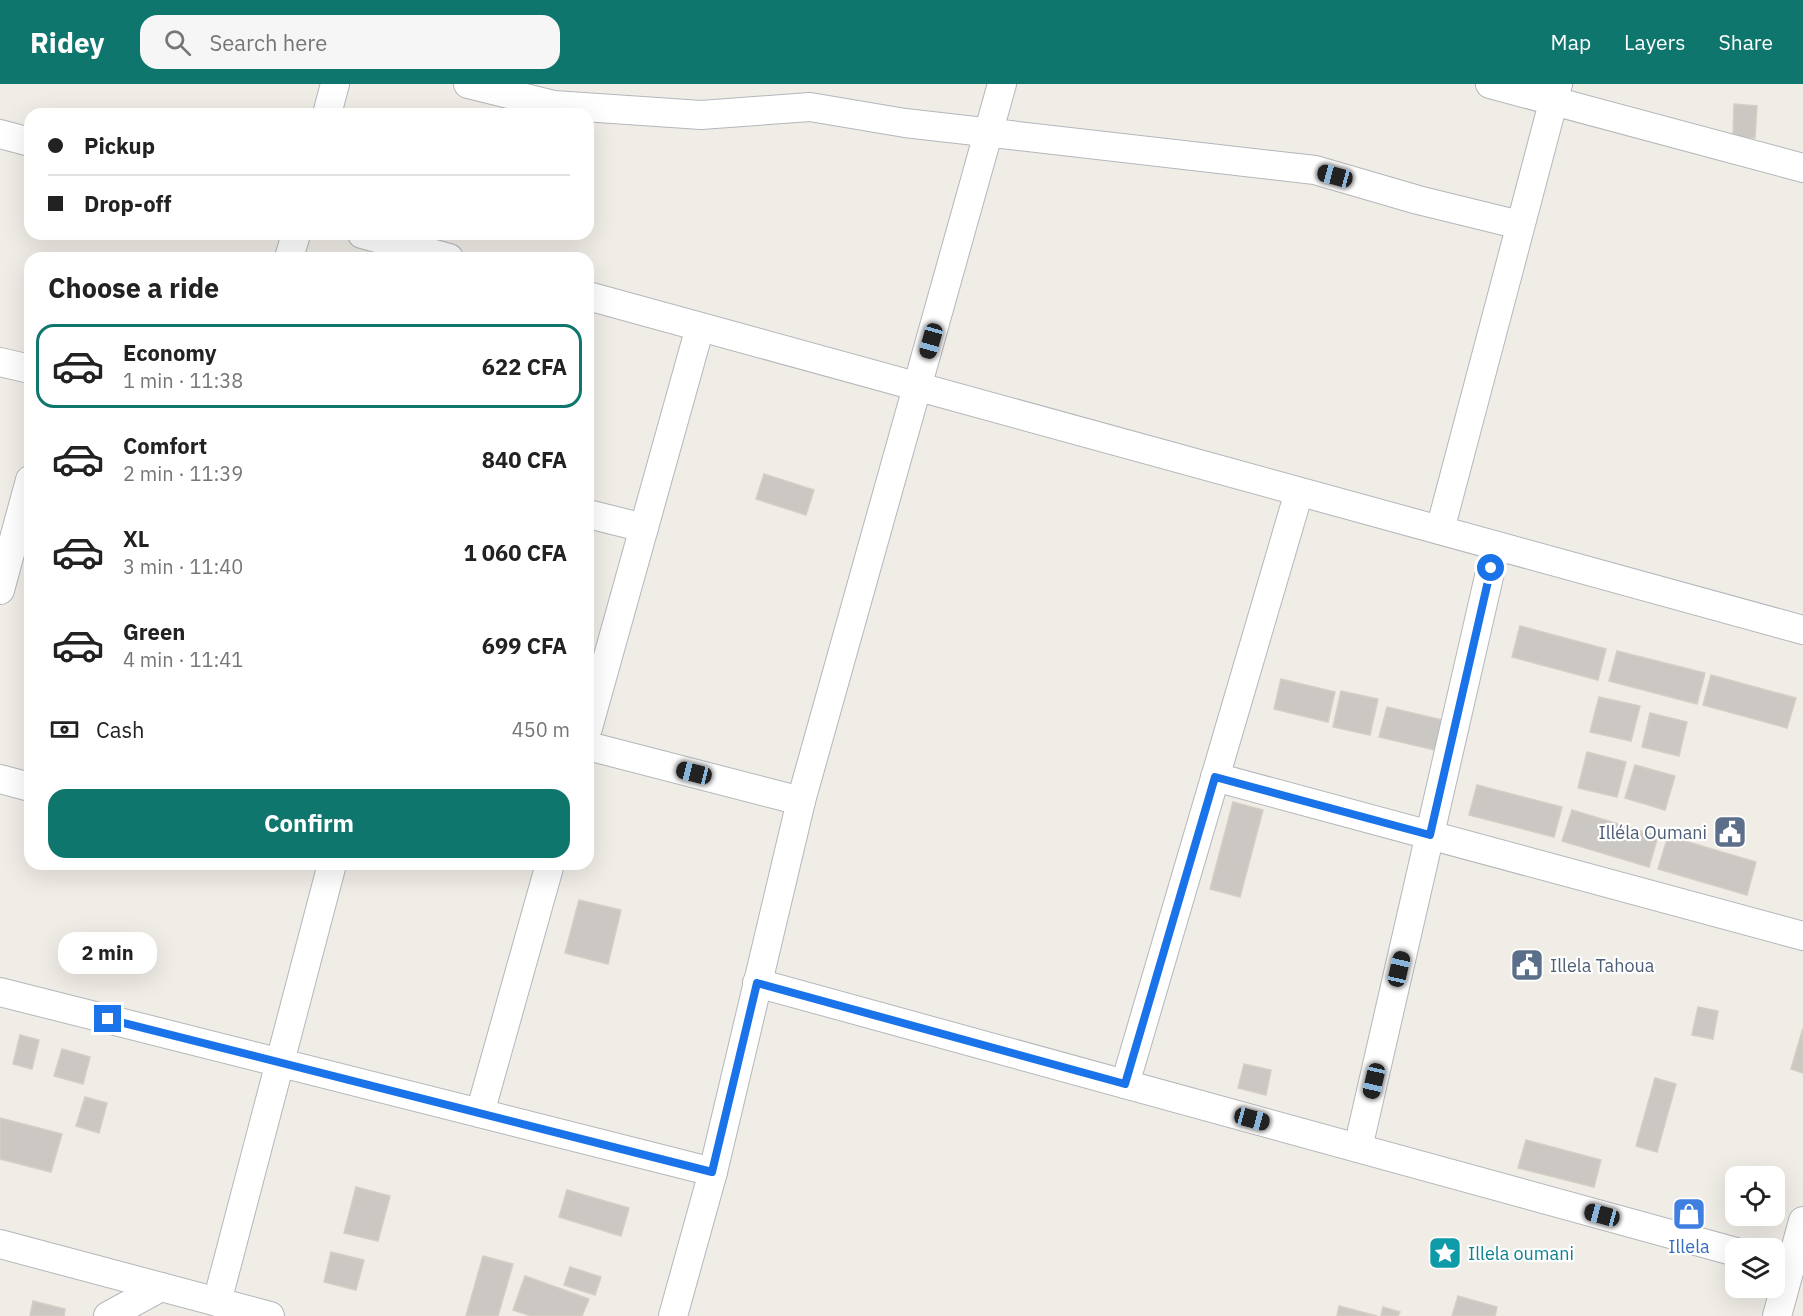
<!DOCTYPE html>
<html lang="en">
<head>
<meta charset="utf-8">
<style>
	:root { --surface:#fff; --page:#f6f6f6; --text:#222; --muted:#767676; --line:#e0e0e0; --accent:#0f766e }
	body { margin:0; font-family:"IBM Plex Sans",sans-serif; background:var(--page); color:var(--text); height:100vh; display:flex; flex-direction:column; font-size:22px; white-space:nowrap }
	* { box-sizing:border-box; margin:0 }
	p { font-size:20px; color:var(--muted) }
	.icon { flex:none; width:33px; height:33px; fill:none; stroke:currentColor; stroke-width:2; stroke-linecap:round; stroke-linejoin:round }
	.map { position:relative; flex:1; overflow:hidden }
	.details { position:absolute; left:24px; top:168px; width:570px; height:618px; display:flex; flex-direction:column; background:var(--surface); border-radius:18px; box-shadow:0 6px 24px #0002 }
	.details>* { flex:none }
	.top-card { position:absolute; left:24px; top:24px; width:570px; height:132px; border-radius:18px; box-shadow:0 6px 24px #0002; display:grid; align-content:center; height:132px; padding:0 24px; background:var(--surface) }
	.buttons { position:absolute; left:1725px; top:1082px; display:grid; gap:12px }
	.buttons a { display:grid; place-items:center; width:60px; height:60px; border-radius:12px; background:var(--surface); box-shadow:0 6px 24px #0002; font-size:30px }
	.end { position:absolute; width:27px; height:27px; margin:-14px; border:8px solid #1a73e8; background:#fff; box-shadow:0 0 0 3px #fff }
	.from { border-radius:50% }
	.bubble { position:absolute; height:42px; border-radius:18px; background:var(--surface); box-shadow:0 6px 24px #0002; font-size:20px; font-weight:700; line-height:42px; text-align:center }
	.car { position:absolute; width:18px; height:36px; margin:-18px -9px; border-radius:8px; box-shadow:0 0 4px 2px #0007; background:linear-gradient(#222 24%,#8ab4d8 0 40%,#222 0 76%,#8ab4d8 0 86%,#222 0) }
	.top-card b { display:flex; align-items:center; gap:21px; height:57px; font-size:22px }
	.top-card b+b { border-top:2px solid var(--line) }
	.top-card i { width:15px; height:15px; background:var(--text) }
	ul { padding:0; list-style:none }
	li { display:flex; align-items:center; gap:18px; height:84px; margin:0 12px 9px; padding:0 12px; border:3px solid transparent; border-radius:18px }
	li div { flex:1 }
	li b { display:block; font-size:22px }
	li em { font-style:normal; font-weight:700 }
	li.selected { border-color:var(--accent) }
	li>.icon { width:54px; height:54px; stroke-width:1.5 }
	h2 { padding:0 24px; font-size:27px; line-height:72px }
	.pay { display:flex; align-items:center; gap:15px; height:66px; padding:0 24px; font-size:22px }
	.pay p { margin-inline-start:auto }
	.action { display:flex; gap:12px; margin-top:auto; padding:12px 24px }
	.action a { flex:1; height:69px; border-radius:18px; background:var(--accent); color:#fff; font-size:24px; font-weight:700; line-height:69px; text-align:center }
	header { display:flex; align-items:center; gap:36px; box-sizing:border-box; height:84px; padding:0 30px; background:var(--accent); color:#fff }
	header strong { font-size:28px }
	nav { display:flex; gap:33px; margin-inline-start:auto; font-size:21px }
	.search { width:420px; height:54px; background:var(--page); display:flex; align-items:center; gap:15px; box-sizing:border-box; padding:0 21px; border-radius:18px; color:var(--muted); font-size:22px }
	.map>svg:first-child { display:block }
</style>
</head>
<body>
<header>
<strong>Ridey</strong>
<div class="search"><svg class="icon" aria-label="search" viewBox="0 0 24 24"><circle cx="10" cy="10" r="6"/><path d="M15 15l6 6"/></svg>Search here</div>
<nav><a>Map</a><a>Layers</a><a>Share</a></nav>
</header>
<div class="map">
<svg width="1803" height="1232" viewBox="0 0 1803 1232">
	<rect width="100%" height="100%" fill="#f0ece6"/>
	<g fill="#cbc7c3" stroke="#d5cec4" stroke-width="1.5">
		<path d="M1734,20L1757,22L1755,54L1733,53Z"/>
		<path d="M764,390L814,406L806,431L756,415Z"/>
		<path d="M1520,542L1606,565L1598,596L1512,573Z"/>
		<path d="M1617,567L1705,589L1697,620L1609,597Z"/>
		<path d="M1711,591L1796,614L1787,644L1703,621Z"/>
		<path d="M1281,595L1335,608L1328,638L1274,625Z"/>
		<path d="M1341,607L1378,615L1370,651L1333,643Z"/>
		<path d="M1599,613L1640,622L1631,657L1590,648Z"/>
		<path d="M1387,623L1451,638L1444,668L1379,653Z"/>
		<path d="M1650,629L1687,638L1679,672L1642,663Z"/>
		<path d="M1587,668L1626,678L1617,713L1578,704Z"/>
		<path d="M1635,681L1675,692L1665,726L1625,714Z"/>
		<path d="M1477,701L1562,723L1554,753L1469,731Z"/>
		<path d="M1233,718L1263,726L1240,813L1210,805Z"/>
		<path d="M1572,726L1658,752L1649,783L1562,757Z"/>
		<path d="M1668,752L1756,778L1747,811L1658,785Z"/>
		<path d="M579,816L621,826L608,880L565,869Z"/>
		<path d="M1698,923L1718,927L1713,955L1692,951Z"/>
		<path d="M1803,944V989L1791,985Z"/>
		<path d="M20,951L39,956L32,985L13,980Z"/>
		<path d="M62,965L90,973L83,1000L54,992Z"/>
		<path d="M1244,980L1271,986L1266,1011L1238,1004Z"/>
		<path d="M1655,994L1676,1000L1657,1068L1636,1062Z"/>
		<path d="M85,1013L107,1019L99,1049L76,1042Z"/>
		<path d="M0,1034L62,1050L51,1088L0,1075Z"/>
		<path d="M1526,1056L1601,1076L1594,1103L1518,1084Z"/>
		<path d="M356,1103L390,1112L378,1157L344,1149Z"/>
		<path d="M567,1106L629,1124L621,1152L559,1133Z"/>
		<path d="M331,1168L364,1176L356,1206L324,1198Z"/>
		<path d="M483,1172L513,1180L498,1232H466Z"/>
		<path d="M570,1183L601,1193L595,1211L564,1201Z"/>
		<path d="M525,1192L589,1215L582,1232H531L513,1226Z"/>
		<path d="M1458,1212L1497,1223L1495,1232H1452Z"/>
		<path d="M33,1217L65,1225L64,1232H30Z"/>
		<path d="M1339,1222L1377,1232H1337Z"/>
		<path d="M1383,1223L1400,1228L1398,1232H1381Z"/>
	</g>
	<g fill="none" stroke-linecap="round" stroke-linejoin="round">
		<defs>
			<g id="street">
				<path d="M468,0L554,21L701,31L810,23L905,39L1315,86L1418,116L1520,141"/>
				<path d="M1490,0L1803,84"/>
				<path d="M327,30L335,0"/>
				<path d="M0,50L30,58"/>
				<path d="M362,150L449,174"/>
				<path d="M289,174L296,150"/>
				<path d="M588,212L1803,546"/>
				<path d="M0,278L30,285"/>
				<path d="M588,430L644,444"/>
				<path d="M1440,446L1558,0"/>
				<path d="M0,506L30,396"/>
				<path d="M588,644L700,243"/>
				<path d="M588,662L801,717"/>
				<path d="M1215,693L1803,852"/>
				<path d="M0,695L30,703"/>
				<path d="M757,899L1736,1168"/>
				<path d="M0,908L713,1088"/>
				<path d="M1125,1000L1299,408"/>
				<path d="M480,1029L550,780"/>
				<path d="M1358,1064L1496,462"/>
				<path d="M0,1160L270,1232"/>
				<path d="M217,1218L332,780"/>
				<path d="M108,1232L161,1203"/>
				<path d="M673,1232L713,1088L801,717L1002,0"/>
				<path d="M1777,1232L1803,1137"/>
			</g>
		</defs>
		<use href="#street" stroke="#b3b7bb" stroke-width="30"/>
		<use href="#street" stroke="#fff" stroke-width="28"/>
	</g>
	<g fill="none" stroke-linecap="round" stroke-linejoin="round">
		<path stroke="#1a73e8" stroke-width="8" d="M108,935L712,1088L757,899L1125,1000L1215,693L1430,751L1491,484"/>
	</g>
	<defs>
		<symbol id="civic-square" viewBox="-11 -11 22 22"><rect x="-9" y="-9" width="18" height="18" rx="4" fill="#5c6f8a" stroke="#fff"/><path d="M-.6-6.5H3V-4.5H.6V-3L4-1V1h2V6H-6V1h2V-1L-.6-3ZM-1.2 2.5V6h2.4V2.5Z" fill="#fff"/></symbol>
		<symbol id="shop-square" viewBox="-11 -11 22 22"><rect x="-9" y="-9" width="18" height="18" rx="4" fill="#3f7fe0" stroke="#fff"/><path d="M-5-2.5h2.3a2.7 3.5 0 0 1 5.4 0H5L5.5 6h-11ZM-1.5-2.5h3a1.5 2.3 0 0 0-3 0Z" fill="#fff"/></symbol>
		<symbol id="sight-square" viewBox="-11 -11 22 22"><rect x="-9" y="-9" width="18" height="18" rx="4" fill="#0f9aa8" stroke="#fff"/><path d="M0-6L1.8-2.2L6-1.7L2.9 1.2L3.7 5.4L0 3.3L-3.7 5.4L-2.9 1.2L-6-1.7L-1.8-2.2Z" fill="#fff"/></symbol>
	</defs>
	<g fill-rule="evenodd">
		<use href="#civic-square" x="1711" y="729" width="38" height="38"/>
		<use href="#civic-square" x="1508" y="862" width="38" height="38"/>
		<use href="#shop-square" x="1670" y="1111" width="38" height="38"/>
		<use href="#sight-square" x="1426" y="1150" width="38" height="38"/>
	</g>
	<g text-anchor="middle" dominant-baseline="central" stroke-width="4.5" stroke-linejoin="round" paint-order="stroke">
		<g font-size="18" fill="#4e5e75" stroke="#fff" text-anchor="end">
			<text x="1707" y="748">Illéla Oumani</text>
			<text x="1550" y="881" text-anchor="start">Illela Tahoua</text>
		</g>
		<g font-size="18" fill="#366cbe" stroke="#fff">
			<text x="1689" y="1162">Illela</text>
		</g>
		<g font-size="18" fill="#0d838f" stroke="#fff" text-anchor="start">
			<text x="1468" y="1169">Illela oumani</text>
		</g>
	</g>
</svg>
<div class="buttons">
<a><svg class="icon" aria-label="locate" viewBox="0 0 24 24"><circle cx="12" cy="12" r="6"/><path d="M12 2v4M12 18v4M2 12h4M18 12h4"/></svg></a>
<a><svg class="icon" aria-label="layers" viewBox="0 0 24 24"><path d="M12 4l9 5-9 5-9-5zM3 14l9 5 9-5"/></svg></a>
</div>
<i class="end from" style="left:1491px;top:484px"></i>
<i class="end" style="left:108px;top:935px"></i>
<div class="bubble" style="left:58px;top:848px;width:99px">2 min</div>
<i class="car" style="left:1335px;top:92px;rotate:285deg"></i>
<i class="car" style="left:931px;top:257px;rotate:196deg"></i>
<i class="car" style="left:694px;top:689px;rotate:284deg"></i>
<i class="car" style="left:1399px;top:885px;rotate:13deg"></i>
<i class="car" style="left:1374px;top:997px;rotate:193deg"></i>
<i class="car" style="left:1252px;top:1035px;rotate:105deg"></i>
<i class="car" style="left:1602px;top:1131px;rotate:285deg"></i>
<div class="top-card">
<b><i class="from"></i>Pickup</b>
<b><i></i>Drop-off</b>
</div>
<section class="details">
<h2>Choose a ride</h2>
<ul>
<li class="selected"><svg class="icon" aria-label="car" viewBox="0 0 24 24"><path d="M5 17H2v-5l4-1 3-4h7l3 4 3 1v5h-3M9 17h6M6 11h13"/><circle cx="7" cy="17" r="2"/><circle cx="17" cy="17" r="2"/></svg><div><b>Economy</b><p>1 min · 11:38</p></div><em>622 CFA</em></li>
<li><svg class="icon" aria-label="car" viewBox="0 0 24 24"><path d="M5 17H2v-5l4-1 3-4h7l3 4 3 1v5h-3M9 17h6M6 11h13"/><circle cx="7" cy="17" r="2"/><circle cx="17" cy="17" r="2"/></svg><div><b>Comfort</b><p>2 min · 11:39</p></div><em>840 CFA</em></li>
<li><svg class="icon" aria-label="car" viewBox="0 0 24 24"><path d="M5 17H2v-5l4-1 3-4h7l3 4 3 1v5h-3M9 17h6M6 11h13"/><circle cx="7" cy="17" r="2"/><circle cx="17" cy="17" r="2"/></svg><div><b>XL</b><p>3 min · 11:40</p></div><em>1 060 CFA</em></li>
<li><svg class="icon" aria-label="car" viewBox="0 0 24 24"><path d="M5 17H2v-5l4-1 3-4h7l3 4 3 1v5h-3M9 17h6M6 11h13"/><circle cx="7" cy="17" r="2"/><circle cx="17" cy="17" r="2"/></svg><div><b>Green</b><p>4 min · 11:41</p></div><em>699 CFA</em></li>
</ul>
<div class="pay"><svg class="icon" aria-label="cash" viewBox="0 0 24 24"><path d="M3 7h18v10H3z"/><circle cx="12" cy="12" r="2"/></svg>Cash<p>450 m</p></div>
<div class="action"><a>Confirm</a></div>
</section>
</div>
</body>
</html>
